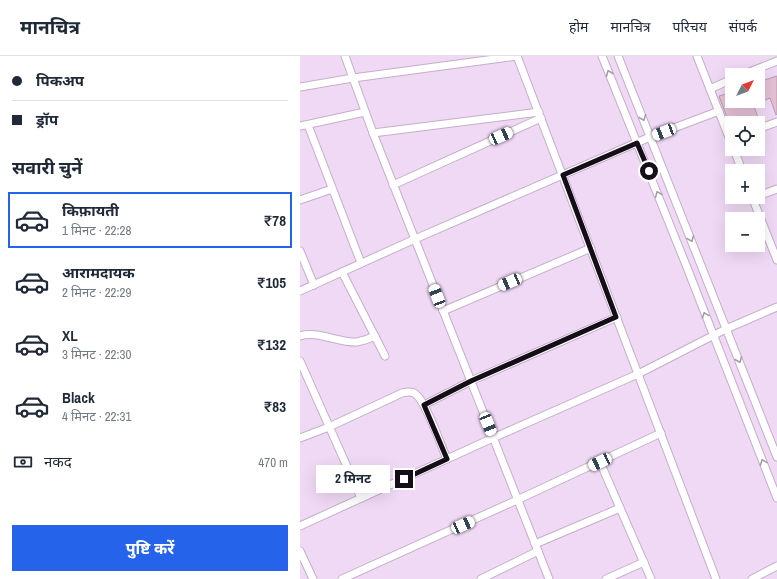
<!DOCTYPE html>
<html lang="hi">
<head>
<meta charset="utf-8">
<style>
	:root { --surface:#fff; --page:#f6f6f7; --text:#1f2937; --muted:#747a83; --line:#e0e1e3; --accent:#2563eb }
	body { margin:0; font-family:"Archivo Narrow","Noto Sans Devanagari",sans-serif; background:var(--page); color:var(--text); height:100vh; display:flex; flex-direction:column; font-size:15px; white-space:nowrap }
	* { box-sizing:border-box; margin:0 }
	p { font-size:13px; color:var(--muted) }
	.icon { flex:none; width:22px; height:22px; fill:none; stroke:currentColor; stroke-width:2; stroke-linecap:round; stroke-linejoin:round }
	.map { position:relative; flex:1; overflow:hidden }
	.drawer { display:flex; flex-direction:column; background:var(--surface); width:300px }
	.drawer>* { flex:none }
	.banner { display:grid; align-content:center; height:88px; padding:0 12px; background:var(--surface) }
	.needle { width:26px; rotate:48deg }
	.controls { position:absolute; left:425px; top:12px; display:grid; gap:8px }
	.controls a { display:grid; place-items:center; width:40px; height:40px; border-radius:0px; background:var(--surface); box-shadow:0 4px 16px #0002; font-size:20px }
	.end { position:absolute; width:18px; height:18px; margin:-9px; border:5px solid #150d17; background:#fff; box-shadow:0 0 0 2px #fff }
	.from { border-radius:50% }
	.bubble { position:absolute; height:28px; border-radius:0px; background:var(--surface); box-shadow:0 4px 16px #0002; font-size:13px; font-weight:700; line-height:28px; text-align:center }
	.car { position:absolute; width:12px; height:24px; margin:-12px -6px; border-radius:5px; box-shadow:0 0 3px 1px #0007; background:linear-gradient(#fff 24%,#345 0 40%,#fff 0 76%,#345 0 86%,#fff 0) }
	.banner b { display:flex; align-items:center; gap:14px; height:38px; font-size:15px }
	.banner b+b { border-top:1px solid var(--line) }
	.banner i { width:10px; height:10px; background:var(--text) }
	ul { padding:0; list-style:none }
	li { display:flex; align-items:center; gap:12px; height:56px; margin:0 8px 6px; padding:0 4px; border:2px solid transparent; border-radius:0px }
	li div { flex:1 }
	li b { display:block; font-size:15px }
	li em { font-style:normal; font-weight:700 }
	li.current { border-color:var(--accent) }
	li>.icon { width:36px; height:36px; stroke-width:1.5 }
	h2 { padding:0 12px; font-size:18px; line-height:48px }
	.pay { display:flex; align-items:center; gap:10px; height:44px; padding:0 12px; font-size:15px }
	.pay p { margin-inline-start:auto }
	.button { display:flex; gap:8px; margin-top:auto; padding:8px 12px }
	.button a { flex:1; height:46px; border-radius:0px; background:var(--accent); color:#fff; font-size:16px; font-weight:700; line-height:46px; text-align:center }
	header { display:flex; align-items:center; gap:24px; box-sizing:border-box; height:56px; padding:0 20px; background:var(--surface); border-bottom:1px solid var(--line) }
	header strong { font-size:19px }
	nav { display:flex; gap:22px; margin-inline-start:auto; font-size:14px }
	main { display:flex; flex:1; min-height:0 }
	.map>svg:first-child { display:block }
</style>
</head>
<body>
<header>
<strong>मानचित्र</strong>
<nav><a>होम</a><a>मानचित्र</a><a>परिचय</a><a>संपर्क</a></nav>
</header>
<main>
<section class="drawer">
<div class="banner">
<b><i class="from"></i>पिकअप</b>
<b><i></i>ड्रॉप</b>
</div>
<h2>सवारी चुनें</h2>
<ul>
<li class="current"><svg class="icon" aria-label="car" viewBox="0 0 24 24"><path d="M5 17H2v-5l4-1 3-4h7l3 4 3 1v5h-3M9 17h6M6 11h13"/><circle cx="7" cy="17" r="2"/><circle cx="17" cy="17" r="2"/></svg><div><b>किफ़ायती</b><p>1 मिनट · 22:28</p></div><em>₹78</em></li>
<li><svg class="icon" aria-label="car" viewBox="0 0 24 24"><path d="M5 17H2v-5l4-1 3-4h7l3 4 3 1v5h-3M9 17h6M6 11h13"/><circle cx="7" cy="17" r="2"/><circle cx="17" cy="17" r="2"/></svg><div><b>आरामदायक</b><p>2 मिनट · 22:29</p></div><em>₹105</em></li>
<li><svg class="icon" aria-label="car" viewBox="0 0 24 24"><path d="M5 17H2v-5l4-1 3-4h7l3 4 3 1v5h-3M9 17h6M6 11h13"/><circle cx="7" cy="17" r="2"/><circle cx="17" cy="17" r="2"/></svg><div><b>XL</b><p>3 मिनट · 22:30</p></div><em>₹132</em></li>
<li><svg class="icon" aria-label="car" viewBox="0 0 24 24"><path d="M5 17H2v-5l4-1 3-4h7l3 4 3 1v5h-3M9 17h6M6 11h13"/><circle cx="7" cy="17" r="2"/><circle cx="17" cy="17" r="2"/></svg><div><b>Black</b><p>4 मिनट · 22:31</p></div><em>₹83</em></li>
</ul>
<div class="pay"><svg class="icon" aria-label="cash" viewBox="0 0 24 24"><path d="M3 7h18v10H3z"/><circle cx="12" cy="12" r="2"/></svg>नकद<p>470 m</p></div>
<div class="button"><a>पुष्टि करें</a></div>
</section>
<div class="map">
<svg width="477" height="523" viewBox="0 0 477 523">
	<rect width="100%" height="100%" fill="#f0d9f5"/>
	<g fill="#e5c1d5" stroke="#bc9cae">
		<path d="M477,20V58L476,59L470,42L458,47V26Z"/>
		<path d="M432,36V45H452L460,67H429L419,40Z"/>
	</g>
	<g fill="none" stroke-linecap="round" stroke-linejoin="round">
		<defs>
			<g id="minor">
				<path d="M45,0L73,77L249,523"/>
				<path d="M217,0L416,523"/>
				<path d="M302,0L388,214L477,442"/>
				<path d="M318,0L477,401"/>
				<path d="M397,0L432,89"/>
				<path d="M442,19L477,5"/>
				<path d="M0,31L53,22L217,0"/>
				<path d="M410,33L432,23"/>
				<path d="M8,69L61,207"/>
				<path d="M0,70L65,56"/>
				<path d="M458,73L477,66"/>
				<path d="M73,77L239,56"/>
				<path d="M434,93L442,115"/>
				<path d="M93,129L241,62"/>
				<path d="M458,140L477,133"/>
				<path d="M452,141L477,204"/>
				<path d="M0,144L32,133"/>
				<path d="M0,195L14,229"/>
				<path d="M42,216L85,300"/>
				<path d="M0,235L115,183L350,81L419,55"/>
				<path d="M143,255L291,192"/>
				<path d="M0,280C15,274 40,287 57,286C63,285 69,283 75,280"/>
				<path d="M0,305L61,442"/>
				<path d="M124,349L171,325L317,261"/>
				<path d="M0,382L29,371L102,337C106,336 110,335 114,337C125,342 141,390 147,403"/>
				<path d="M300,406L351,523"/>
				<path d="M0,470L193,382L338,318L426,273L477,251"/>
				<path d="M235,488L320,452"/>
				<path d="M0,495L13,523"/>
				<path d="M42,523L217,444L361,377"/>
				<path d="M181,523L238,495"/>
				<path d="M306,523L344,506"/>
				<path d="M452,523L477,510"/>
			</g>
		</defs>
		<use href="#minor" stroke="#c4aec9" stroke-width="9"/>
		<use href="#minor" stroke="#fff" stroke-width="7"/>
	</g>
	<defs><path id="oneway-chevron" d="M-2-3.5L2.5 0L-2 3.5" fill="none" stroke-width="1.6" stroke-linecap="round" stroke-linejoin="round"/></defs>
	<g stroke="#a19ea2">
		<use href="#oneway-chevron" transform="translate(309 17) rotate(-112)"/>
		<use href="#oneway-chevron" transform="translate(343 62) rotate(68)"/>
		<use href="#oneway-chevron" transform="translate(358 138) rotate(-112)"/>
		<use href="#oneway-chevron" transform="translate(391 183) rotate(68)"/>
		<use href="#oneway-chevron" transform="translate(405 259) rotate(-111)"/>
		<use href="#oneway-chevron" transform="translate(439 304) rotate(68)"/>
		<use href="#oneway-chevron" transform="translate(463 406) rotate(-111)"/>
	</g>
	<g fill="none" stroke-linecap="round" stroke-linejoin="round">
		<path stroke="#150d17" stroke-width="5" d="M104,423L147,403L124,349L171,325L316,261L263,119L337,87L349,115"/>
	</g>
</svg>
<div class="controls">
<a><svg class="needle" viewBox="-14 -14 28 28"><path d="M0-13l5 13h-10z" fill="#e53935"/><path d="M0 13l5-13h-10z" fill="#747a83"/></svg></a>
<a><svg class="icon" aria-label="locate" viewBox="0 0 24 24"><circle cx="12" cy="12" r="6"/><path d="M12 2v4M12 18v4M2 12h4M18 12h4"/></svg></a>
<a>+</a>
<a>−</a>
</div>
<i class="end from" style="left:349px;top:115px"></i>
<i class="end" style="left:104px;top:423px"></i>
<div class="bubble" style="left:16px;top:409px;width:74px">2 मिनट</div>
<i class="car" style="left:364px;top:76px;rotate:249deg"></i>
<i class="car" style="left:201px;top:80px;rotate:66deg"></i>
<i class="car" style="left:210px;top:226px;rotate:247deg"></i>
<i class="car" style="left:137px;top:240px;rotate:339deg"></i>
<i class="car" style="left:188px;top:368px;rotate:158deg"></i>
<i class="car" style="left:300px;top:406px;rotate:245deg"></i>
<i class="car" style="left:163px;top:469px;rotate:66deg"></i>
</div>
</main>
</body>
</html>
